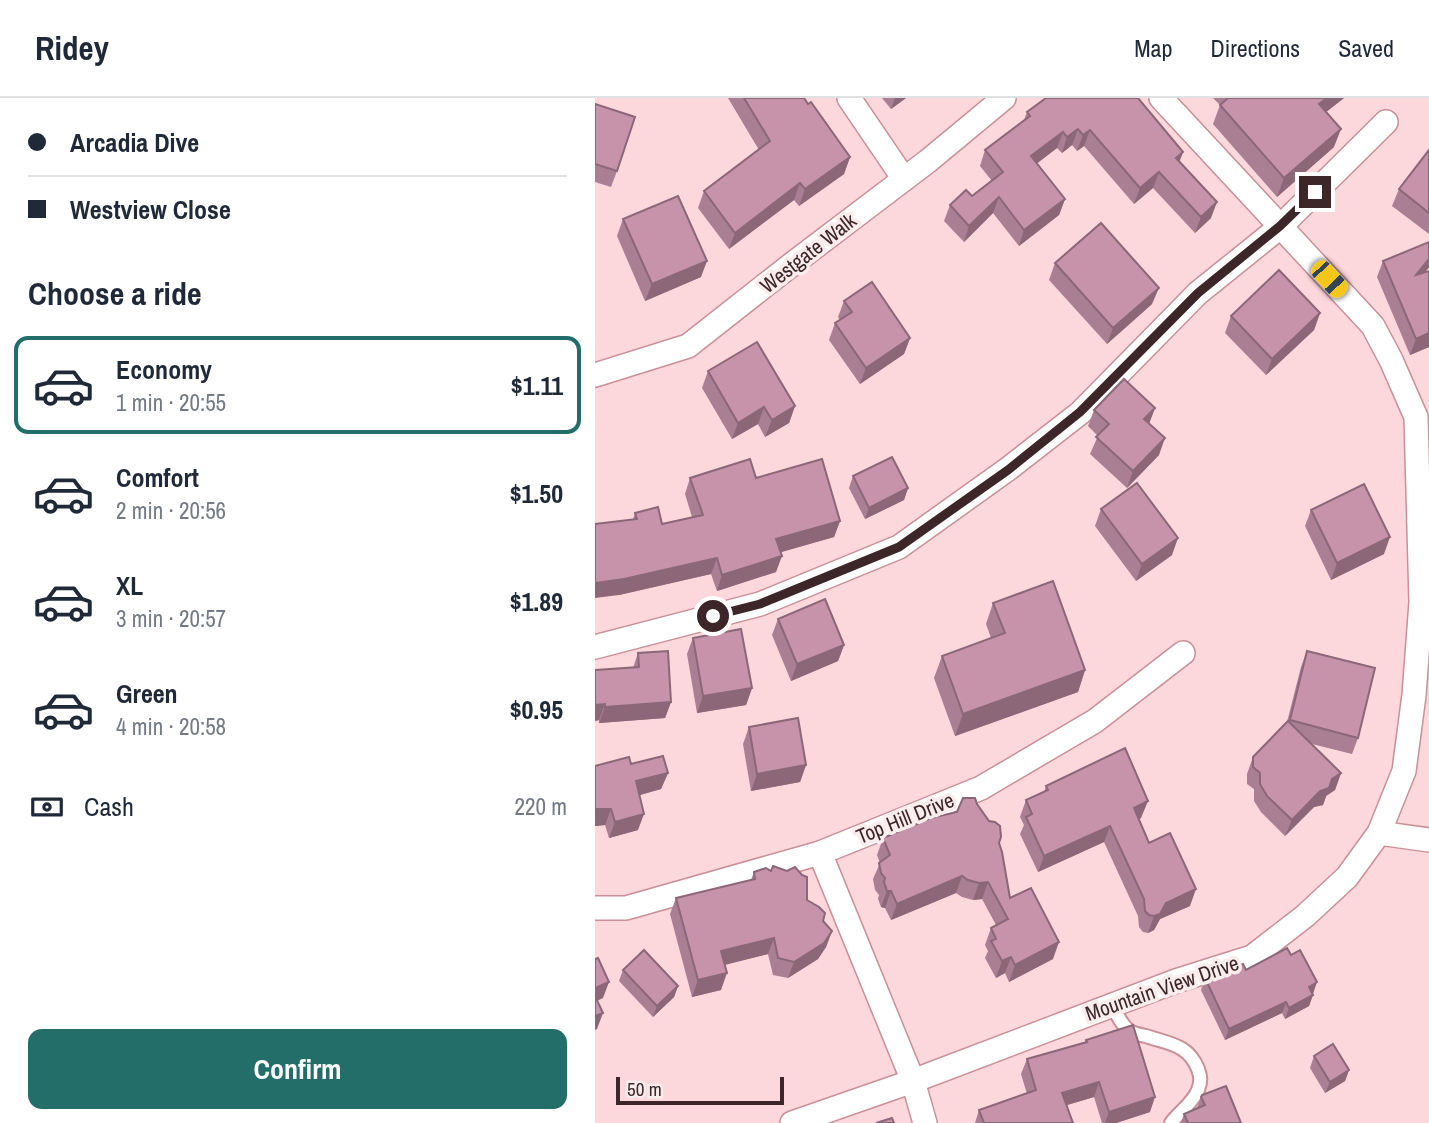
<!DOCTYPE html>
<html lang="en">
<head>
<meta charset="utf-8">
<style>
	:root { --surface:#fff; --page:#f6f6f7; --text:#1f2937; --muted:#747a83; --line:#e0e1e3; --accent:#246e6a }
	body { margin:0; font-family:"Archivo Narrow",sans-serif; background:var(--page); color:var(--text); height:100vh; display:flex; flex-direction:column; font-size:26px; white-space:nowrap }
	* { box-sizing:border-box; margin:0 }
	p { font-size:23px; color:var(--muted) }
	.icon { flex:none; width:38px; height:38px; fill:none; stroke:currentColor; stroke-width:2; stroke-linecap:round; stroke-linejoin:round }
	.map { position:relative; flex:1; overflow:hidden }
	.details { display:flex; flex-direction:column; background:var(--surface); width:595px }
	.details>* { flex:none }
	.guide { display:grid; align-content:center; height:154px; padding:0 28px; background:var(--surface) }
	.scale { position:absolute; left:21px; bottom:18px; width:168px; box-sizing:border-box; padding-left:7px; border:4px solid #3d2629; border-top:0; font-size:19px; line-height:24px; white-space:nowrap; color:#3d2629; -webkit-text-stroke:5px #f8eced; paint-order:stroke }
	.end { position:absolute; width:32px; height:32px; margin:-16px; border:9px solid #3d2629; background:#fff; box-shadow:0 0 0 4px #fff }
	.from { border-radius:50% }
	.car { position:absolute; width:21px; height:42px; margin:-21px -10px; border-radius:9px; box-shadow:0 0 5px 2px #0007; background:linear-gradient(#f5c518 24%,#345 0 40%,#f5c518 0 76%,#345 0 86%,#f5c518 0) }
	.guide b { display:flex; align-items:center; gap:24px; height:66px; font-size:26px }
	.guide b+b { border-top:2px solid var(--line) }
	.guide i { width:18px; height:18px; background:var(--text) }
	ul { padding:0; list-style:none }
	li { display:flex; align-items:center; gap:21px; height:98px; margin:0 14px 10px; padding:0 14px; border:4px solid transparent; border-radius:14px }
	li div { flex:1 }
	li b { display:block; font-size:26px }
	li em { font-style:normal; font-weight:700 }
	li.current { border-color:var(--accent) }
	li>.icon { width:63px; height:63px; stroke-width:1.5 }
	h2 { padding:0 28px; font-size:32px; line-height:84px }
	.pay { display:flex; align-items:center; gap:18px; height:77px; padding:0 28px; font-size:26px }
	.pay p { margin-inline-start:auto }
	.action { display:flex; gap:14px; margin-top:auto; padding:14px 28px }
	.action a { flex:1; height:80px; border-radius:14px; background:var(--accent); color:#fff; font-size:28px; font-weight:700; line-height:80px; text-align:center }
	header { display:flex; align-items:center; gap:42px; box-sizing:border-box; height:98px; padding:0 35px; background:var(--surface); border-bottom:2px solid var(--line) }
	header strong { font-size:33px }
	nav { display:flex; gap:38px; margin-inline-start:auto; font-size:24px }
	main { display:flex; flex:1; min-height:0 }
	.map>svg:first-child { display:block }
</style>
</head>
<body>
<header>
<strong>Ridey</strong>
<nav><a>Map</a><a>Directions</a><a>Saved</a></nav>
</header>
<main>
<section class="details">
<div class="guide">
<b><i class="from"></i>Arcadia Dive</b>
<b><i></i>Westview Close</b>
</div>
<h2>Choose a ride</h2>
<ul>
<li class="current"><svg class="icon" aria-label="car" viewBox="0 0 24 24"><path d="M5 17H2v-5l4-1 3-4h7l3 4 3 1v5h-3M9 17h6M6 11h13"/><circle cx="7" cy="17" r="2"/><circle cx="17" cy="17" r="2"/></svg><div><b>Economy</b><p>1 min · 20:55</p></div><em>$1.11</em></li>
<li><svg class="icon" aria-label="car" viewBox="0 0 24 24"><path d="M5 17H2v-5l4-1 3-4h7l3 4 3 1v5h-3M9 17h6M6 11h13"/><circle cx="7" cy="17" r="2"/><circle cx="17" cy="17" r="2"/></svg><div><b>Comfort</b><p>2 min · 20:56</p></div><em>$1.50</em></li>
<li><svg class="icon" aria-label="car" viewBox="0 0 24 24"><path d="M5 17H2v-5l4-1 3-4h7l3 4 3 1v5h-3M9 17h6M6 11h13"/><circle cx="7" cy="17" r="2"/><circle cx="17" cy="17" r="2"/></svg><div><b>XL</b><p>3 min · 20:57</p></div><em>$1.89</em></li>
<li><svg class="icon" aria-label="car" viewBox="0 0 24 24"><path d="M5 17H2v-5l4-1 3-4h7l3 4 3 1v5h-3M9 17h6M6 11h13"/><circle cx="7" cy="17" r="2"/><circle cx="17" cy="17" r="2"/></svg><div><b>Green</b><p>4 min · 20:58</p></div><em>$0.95</em></li>
</ul>
<div class="pay"><svg class="icon" aria-label="cash" viewBox="0 0 24 24"><path d="M3 7h18v10H3z"/><circle cx="12" cy="12" r="2"/></svg>Cash<p>220 m</p></div>
<div class="action"><a>Confirm</a></div>
</section>
<div class="map">
<svg width="834" height="1025" viewBox="0 0 834 1025">
	<rect width="100%" height="100%" fill="#fcd7dc"/>
	<g fill="none" stroke-linecap="round" stroke-linejoin="round">
		<defs>
			<path id="service" d="M517,907C521,915 527,928 535,933C539,936 546,937 551,938C574,946 593,946 603,971C606,979 606,984 603,992C598,1005 584,1014 576,1025"/>
			<g id="minor">
				<path d="M254,0L309,81"/>
				<path d="M0,277L93,248L196,167L333,63L409,0"/>
				<path d="M0,549L165,506L304,449L413,371L485,315L603,195L685,129L791,24"/>
				<path d="M784,735L834,742"/>
				<path d="M225,755L318,983L330,1025"/>
				<path d="M0,810H31L225,755L386,690L500,623L588,555"/>
				<path d="M197,1025L318,983L581,883L657,859L710,818L752,779L784,735L809,673L819,597L826,504L821,319L796,262L778,228L566,0"/>
			</g>
		</defs>
		<use href="#service" stroke="#c99098" stroke-width="16"/>
		<use href="#minor" stroke="#c99098" stroke-width="26"/>
		<use href="#service" stroke="#fff" stroke-width="12"/>
		<use href="#minor" stroke="#fff" stroke-width="23"/>
	</g>
	<g fill="#aa7e93">
		<path d="M133,0H209L255,59L249,76L204,108L199,102L134,151L103,110L109,93L164,52Z"/>
		<path d="M287,0H311L296,11Z"/>
		<path d="M618,0H749L731,14L739,49L682,99L618,26L625,7Z"/>
		<path d="M0,6L22,73L16,89L0,84Z"/>
		<path d="M432,14L588,54L584,64L616,120L600,135L558,90L539,106L489,48L482,53L477,47L467,55L462,50L442,65L470,101L464,117L424,148L398,115L369,144L349,123L355,107L377,98L397,83L385,68L390,52L429,22Z"/>
		<path d="M834,52V136L797,108L804,91Z"/>
		<path d="M28,121L106,179L50,203L22,138Z"/>
		<path d="M834,144V169L830,174L834,249L815,257L782,179L788,163Z"/>
		<path d="M460,165L557,206L512,246L454,182Z"/>
		<path d="M249,203L315,240L309,256L265,286L234,242L240,225L245,222L243,219Z"/>
		<path d="M725,215L719,232L671,277L630,235L636,218Z"/>
		<path d="M113,273L200,308L194,325L170,339L163,326L137,341L107,290Z"/>
		<path d="M560,310L554,325L564,357L532,390L495,356L503,338L493,328L499,312Z"/>
		<path d="M258,378L313,390L309,402L270,421L254,390Z"/>
		<path d="M95,380H161L245,423L239,439L186,454L181,474L122,493L116,476L24,497L38,421L40,415L67,426L97,419L90,396Z"/>
		<path d="M506,411L577,457L541,483L500,428Z"/>
		<path d="M716,412L789,456L736,482L710,428Z"/>
		<path d="M398,505L490,572L483,594L360,638L339,580L347,558L396,540L391,526Z"/>
		<path d="M183,521L249,547L243,563L196,583L177,537Z"/>
		<path d="M98,540L157,590L151,607L102,615L92,556Z"/>
		<path d="M712,553L763,640L757,656L717,646L746,675L740,692L731,698L728,707L719,709L690,738L666,714L659,703V691L652,686V676L658,659L692,624L706,569Z"/>
		<path d="M43,555L76,604L70,620L4,625V622L0,623V572L38,570Z"/>
		<path d="M154,629L211,667L205,684L156,693L148,646Z"/>
		<path d="M36,666L73,675L66,691L44,697L43,732L14,740L10,727L0,728Z"/>
		<path d="M451,688L546,720L544,721L554,745L595,808L565,821L559,832L553,835L548,834L544,829L543,818L509,744L443,774L425,736L429,727L425,719L431,702L449,694Z"/>
		<path d="M382,706L404,745L415,800L458,861L414,884L410,875L401,880L390,860L393,853L390,847L396,830L401,827L387,801L378,802L367,799L361,795L296,822L290,810L286,809L283,801L284,797L280,792L278,781L285,765L282,757L288,740Z"/>
		<path d="M159,774L212,802L237,833L231,849L223,861L193,880L178,877L173,856L130,867L126,892L97,899L75,816L81,800L156,782Z"/>
		<path d="M28,872L83,888L79,899L58,919L24,883Z"/>
		<path d="M651,872L718,896L714,908L690,921L687,915L630,942L606,892L610,880Z"/>
		<path d="M491,942L555,1014L521,1025H507L499,999L472,1007L478,1025H380L384,1012L432,996L426,976L432,961L490,944Z"/>
		<path d="M719,958L754,972L750,983L730,995L715,970Z"/>
		<path d="M606,999L646,1025H586L589,1016L602,1010Z"/>
	</g>
	<g fill="#8b6778">
		<path d="M300,0H311L296,11Z"/>
		<path d="M732,0H749L717,25L724,6Z"/>
		<path d="M483,31L477,47L467,55L472,39Z"/>
		<path d="M746,31L739,49L682,99L689,80Z"/>
		<path d="M495,32L489,48L482,53L488,37Z"/>
		<path d="M468,34L462,50L431,74L436,58Z"/>
		<path d="M588,54L582,70L581,60Z"/>
		<path d="M255,59L249,76L204,108L210,91Z"/>
		<path d="M564,74L558,90L539,106L545,90Z"/>
		<path d="M205,85L199,102L134,151L140,135Z"/>
		<path d="M404,99L398,115L369,144L374,128Z"/>
		<path d="M470,101L464,117L424,148L429,132Z"/>
		<path d="M622,104L616,120L600,135L606,119Z"/>
		<path d="M834,161V169L815,194L821,177Z"/>
		<path d="M112,163L106,179L50,203L57,186Z"/>
		<path d="M564,190L557,206L512,246L518,230Z"/>
		<path d="M725,215L719,232L671,277L677,261Z"/>
		<path d="M834,235V249L815,257L821,241Z"/>
		<path d="M315,240L309,256L265,286L271,270Z"/>
		<path d="M200,308L194,325L170,339L177,322Z"/>
		<path d="M169,309L163,326L137,341L143,325Z"/>
		<path d="M560,310L554,326L549,321Z"/>
		<path d="M570,340L564,357L532,390L538,373Z"/>
		<path d="M313,390L309,402L270,421L274,410Z"/>
		<path d="M245,423L239,439L176,457L181,441Z"/>
		<path d="M795,439L789,456L736,482L742,465Z"/>
		<path d="M583,440L577,457L541,483L547,466Z"/>
		<path d="M187,458L181,474L122,493L127,477Z"/>
		<path d="M122,460L116,476L24,497L0,500V485Z"/>
		<path d="M249,547L243,563L196,583L202,566Z"/>
		<path d="M490,572L483,594L360,638L368,616Z"/>
		<path d="M157,590L151,607L102,615L108,598Z"/>
		<path d="M76,604L70,620L4,625L10,609Z"/>
		<path d="M10,606L4,622L0,623V607Z"/>
		<path d="M211,667L205,684L156,693L162,676Z"/>
		<path d="M73,675L66,691L35,700L41,683Z"/>
		<path d="M746,675L740,692L731,698L737,681Z"/>
		<path d="M734,690L728,707L719,709L690,738L697,722L725,693Z"/>
		<path d="M553,703L546,720L533,727L539,710Z"/>
		<path d="M0,711H16L10,727L0,728Z"/>
		<path d="M49,716L43,732L14,740L20,724Z"/>
		<path d="M515,728L509,744L443,774L449,758Z"/>
		<path d="M367,778L361,795L296,822L302,806Z"/>
		<path d="M393,784L387,801L378,802L384,785Z"/>
		<path d="M601,791L595,808L565,821L559,832L553,835L559,818L571,805Z"/>
		<path d="M292,793H296L290,810L286,809Z"/>
		<path d="M237,833L231,849L223,861L193,880L199,864Z"/>
		<path d="M179,840L173,856L120,869L126,853Z"/>
		<path d="M464,844L458,861L414,884L420,867Z"/>
		<path d="M416,859L410,875L401,880L407,863Z"/>
		<path d="M132,875L126,892L97,899L103,882Z"/>
		<path d="M14,884L8,900L0,904V890Z"/>
		<path d="M722,884L718,896L710,900L714,889Z"/>
		<path d="M83,888L79,899L58,919L62,908Z"/>
		<path d="M718,897L714,908L690,921L694,910Z"/>
		<path d="M691,904L687,915L630,942L634,931Z"/>
		<path d="M8,915L2,931L0,932V918Z"/>
		<path d="M754,972L750,983L730,995L735,984Z"/>
		<path d="M504,984L499,999L462,1010L467,995Z"/>
		<path d="M560,999L555,1014L521,1025H510L514,1014Z"/>
	</g>
	<g fill="#c693ab" stroke="#8b6778" stroke-width="2">
		<path d="M149,0H209L213,6L216,4L255,59L210,91L205,85L140,135L109,93L175,43Z"/>
		<path d="M451,0H543L588,54L581,60L622,104L606,119L564,74L545,90L495,32L488,37L483,31L472,39L468,34L436,58L470,101L429,132L404,99L374,128L355,107L371,92L377,98L408,74L390,52L435,18L432,14Z"/>
		<path d="M633,0H732L724,6L746,31L689,80L625,7Z"/>
		<path d="M0,6L40,19L22,73L0,66Z"/>
		<path d="M834,52V115L804,91Z"/>
		<path d="M83,98L112,163L57,186L28,121Z"/>
		<path d="M506,125L564,190L518,230L460,165Z"/>
		<path d="M834,144V161L821,177L834,173V235L821,241L788,163Z"/>
		<path d="M684,172L725,215L677,261L636,218Z"/>
		<path d="M277,184L315,240L271,270L240,225L257,214L249,203Z"/>
		<path d="M162,244L200,308L177,322L169,309L143,325L113,273Z"/>
		<path d="M529,281L560,310L549,321L570,340L538,373L501,339L514,326L499,312Z"/>
		<path d="M297,359L313,390L274,410L258,378Z"/>
		<path d="M155,361L161,380L227,361L245,423L181,441L187,458L127,477L122,460L29,481L0,485V426L42,421L40,415L63,409L67,426L108,417L95,380Z"/>
		<path d="M542,385L583,440L547,466L506,411Z"/>
		<path d="M769,386L795,439L742,465L716,412Z"/>
		<path d="M458,483L490,572L368,616L347,558L410,535L398,505Z"/>
		<path d="M230,501L249,547L202,566L183,521Z"/>
		<path d="M146,531L157,590L108,598L98,540Z"/>
		<path d="M73,553L76,604L10,609V606L0,607V572L44,569L43,555Z"/>
		<path d="M712,553L780,570L763,640L695,622Z"/>
		<path d="M203,620L211,667L162,676L154,629Z"/>
		<path d="M693,623L746,675L737,681L734,690L725,693L697,722L672,698L665,686V675L658,669V659Z"/>
		<path d="M530,650L553,703L539,710L554,745L575,735L601,791L571,805L565,816L559,818L554,817L550,813L549,801L515,728L449,758L431,719L437,716L431,702L453,692L451,688Z"/>
		<path d="M68,658L73,675L41,683L49,716L20,724L16,711H0V668L34,659L36,666Z"/>
		<path d="M368,700H380L382,706L394,723L400,724L405,728L406,739L404,745L407,754L415,800L436,790L464,844L420,867L416,859L407,863L396,843L401,841L396,830L413,821L393,784L384,785L373,782L367,778L302,806L296,793H292L289,784L290,780L286,775L284,765L295,757L288,740L336,720L362,714Z"/>
		<path d="M178,768L192,773L200,769L207,777L212,779V802L224,809L230,815L228,823L237,833L229,845L199,864L183,860L179,840L126,853L132,875L103,882L81,800L160,781L159,774L171,770L176,773Z"/>
		<path d="M692,850L696,857L705,852L722,884L714,889L718,897L694,910L691,904L634,931L610,880L648,866L651,872Z"/>
		<path d="M49,852L83,888L62,908L28,872Z"/>
		<path d="M3,860L14,884L0,890V861Z"/>
		<path d="M0,898L8,915L0,918Z"/>
		<path d="M538,927L560,999L514,1014L504,984L467,995L478,1025H389L384,1012L441,992L432,961L492,944L491,942Z"/>
		<path d="M738,946L754,972L735,984L719,958Z"/>
		<path d="M631,988L646,1025H593L589,1016L610,1007L606,999L607,997Z"/>
		<path d="M297,1020L299,1025H281Z"/>
	</g>
	<g fill="none" stroke-linecap="round" stroke-linejoin="round">
		<path stroke="#3d2629" stroke-width="9" d="M118,518L165,506L304,449L413,372L485,314L603,195L685,128L720,94"/>
	</g>
	<g text-anchor="middle" dominant-baseline="central" stroke-width="7" stroke-linejoin="round" paint-order="stroke">
		<g font-size="21" fill="#3d2629" stroke="#f8eced">
			<text transform="translate(213 155) rotate(-38)">Westgate Walk</text>
			<text transform="translate(310 720) rotate(-22)">Top Hill Drive</text>
			<text transform="translate(567 890) rotate(-19)">Mountain View Drive</text>
		</g>
	</g>
</svg>
<div class="scale">50 m</div>
<i class="end from" style="left:118px;top:518px"></i>
<i class="end" style="left:720px;top:94px"></i>
<i class="car" style="left:734px;top:181px;rotate:137deg"></i>
</div>
</main>
</body>
</html>
